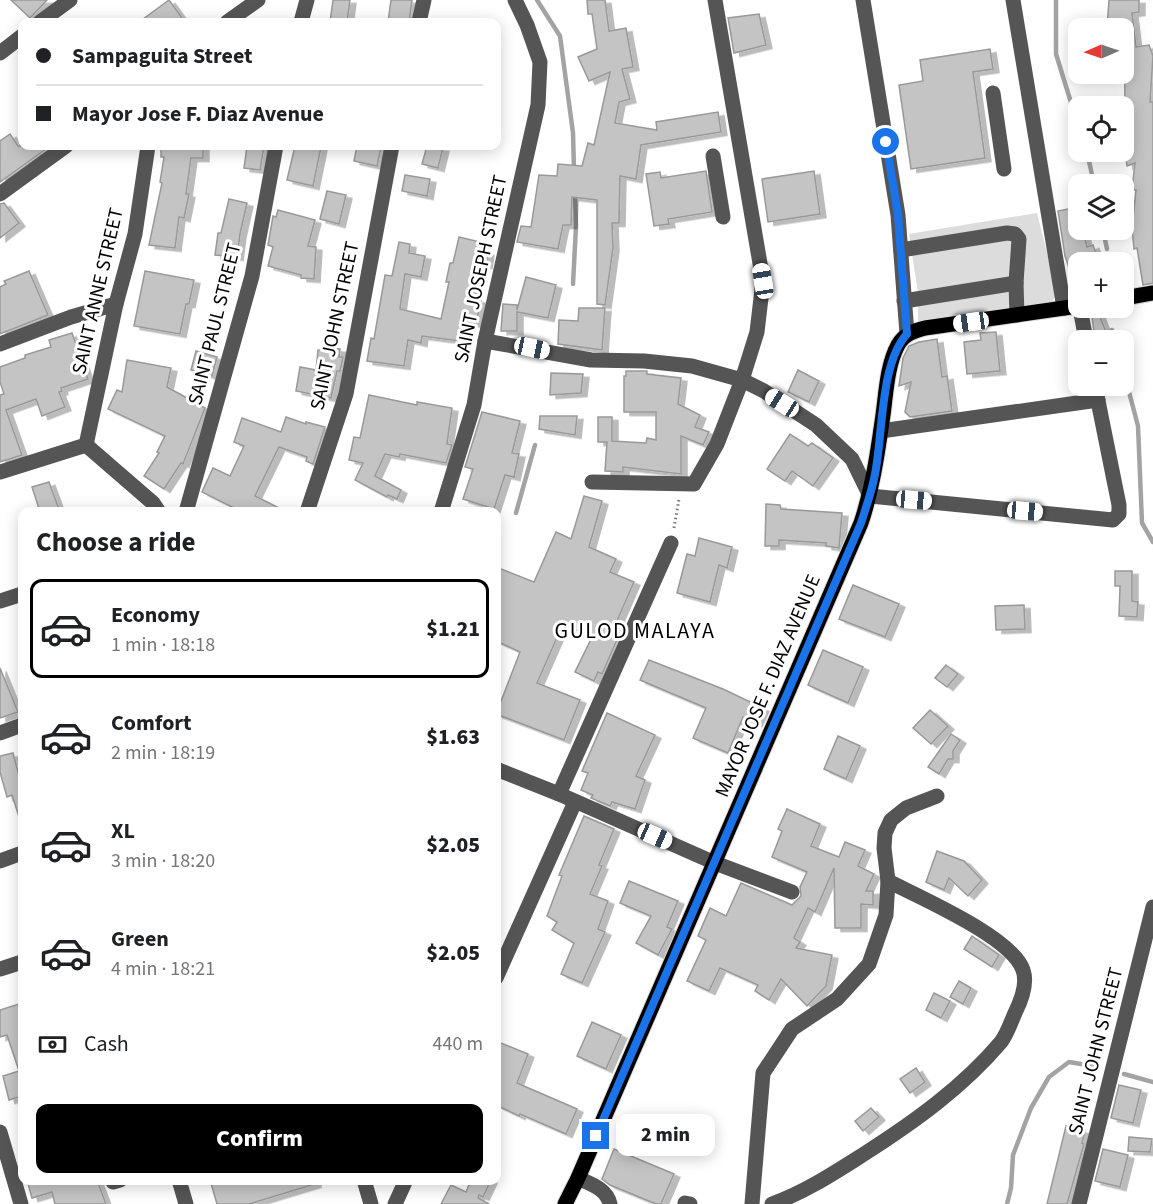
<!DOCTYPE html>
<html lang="en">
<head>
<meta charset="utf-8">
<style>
	:root { --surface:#fff; --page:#f2f2f2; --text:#202124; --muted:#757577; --line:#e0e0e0; --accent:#000 }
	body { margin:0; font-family:"Source Sans 3",sans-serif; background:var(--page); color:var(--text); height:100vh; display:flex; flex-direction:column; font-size:22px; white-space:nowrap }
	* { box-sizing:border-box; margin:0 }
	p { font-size:20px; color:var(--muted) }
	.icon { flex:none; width:33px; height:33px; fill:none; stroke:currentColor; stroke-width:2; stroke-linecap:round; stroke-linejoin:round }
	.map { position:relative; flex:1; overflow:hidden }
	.panel { position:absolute; left:18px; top:507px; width:483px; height:678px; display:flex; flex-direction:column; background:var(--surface); border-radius:12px; box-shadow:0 3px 15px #0003 }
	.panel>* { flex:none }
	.top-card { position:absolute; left:18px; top:18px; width:483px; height:132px; border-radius:12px; box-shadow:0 3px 15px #0003; display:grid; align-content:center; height:132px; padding:0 18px; background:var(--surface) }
	.needle { width:39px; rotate:268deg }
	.buttons { position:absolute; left:1068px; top:18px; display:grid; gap:12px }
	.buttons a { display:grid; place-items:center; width:66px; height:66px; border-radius:12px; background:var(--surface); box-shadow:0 3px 15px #0003; font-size:30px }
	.end { position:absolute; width:27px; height:27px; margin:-14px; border:8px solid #1a73e8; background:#fff; box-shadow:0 0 0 3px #fff }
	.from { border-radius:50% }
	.bubble { position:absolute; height:42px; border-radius:12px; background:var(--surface); box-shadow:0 3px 15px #0003; font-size:20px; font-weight:800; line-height:42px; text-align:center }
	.car { position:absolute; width:18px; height:36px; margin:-18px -9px; border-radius:8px; box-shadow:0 0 4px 2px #0007; background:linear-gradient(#fff 24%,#345 0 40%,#fff 0 76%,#345 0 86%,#fff 0) }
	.top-card b { display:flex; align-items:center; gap:21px; height:57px; font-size:22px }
	.top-card b+b { border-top:2px solid var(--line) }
	.top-card i { width:15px; height:15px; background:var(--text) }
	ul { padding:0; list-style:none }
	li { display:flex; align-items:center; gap:18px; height:99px; margin:0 12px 9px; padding:0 6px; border:3px solid transparent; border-radius:12px }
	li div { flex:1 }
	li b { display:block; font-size:22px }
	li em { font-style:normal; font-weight:800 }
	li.active { border-color:var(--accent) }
	li>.icon { width:54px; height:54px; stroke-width:1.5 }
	h2 { padding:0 18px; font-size:27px; line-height:72px }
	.pay { display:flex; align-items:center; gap:15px; height:66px; padding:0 18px; font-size:22px }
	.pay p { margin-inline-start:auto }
	.action { display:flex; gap:12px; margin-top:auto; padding:12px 18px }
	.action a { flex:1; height:69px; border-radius:12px; background:var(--accent); color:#fff; font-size:24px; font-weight:800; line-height:69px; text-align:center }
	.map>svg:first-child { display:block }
</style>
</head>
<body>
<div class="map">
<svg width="1153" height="1204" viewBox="0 0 1153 1204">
	<defs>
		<filter id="shadow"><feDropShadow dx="6" dy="3.5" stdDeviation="0" flood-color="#0004"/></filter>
	</defs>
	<rect width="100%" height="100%" fill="#fff"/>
	<path fill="#dcdcdc" d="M1037,213L1057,293L1050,306L918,325V293L909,234Z"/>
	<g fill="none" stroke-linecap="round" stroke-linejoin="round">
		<g stroke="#a3a3a3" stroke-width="4.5">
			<path d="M537,0L560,36L573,133L574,171"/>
			<path d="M1056,0V54L1078,125"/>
			<path d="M1087,152L1094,184"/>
			<path d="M1103,230L1107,249"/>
			<path d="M573,284L576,226L575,191"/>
			<path d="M1112,330L1115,340"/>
			<path d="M1124,373L1138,426L1142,523L1153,542"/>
			<path d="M516,513L535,445"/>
			<path d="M1124,1074L1153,1082"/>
			<path d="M1007,1204L1011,1188L1013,1155L1031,1108L1049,1077L1069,1062L1099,1067"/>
		</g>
	</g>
	<g fill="#c4c4c4" stroke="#999" stroke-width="1.5" filter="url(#shadow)">
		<path d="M11,0H47L30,18Z"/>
		<path d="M169,0L185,22H139Z"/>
		<path d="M333,0H350L347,22H330Z"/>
		<path d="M391,0H412L409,22H388Z"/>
		<path d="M587,0H605L609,31L626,28L633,67L622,69L630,99L619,102L615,123L657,130L656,122L718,112L721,132L641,145L636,179L620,176L619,223H612L613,248L605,305L597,304V200L572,197L571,225H563L558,249L517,242L521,226L531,227L539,175L557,176L558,164L582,166L588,143L594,145L610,72L589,81L578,57L597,49L592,14H588Z"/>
		<path d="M1109,0H1139V12L1132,13L1136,47L1149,45L1153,56L1150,102H1153V283L1143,285L1137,248L1134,249L1132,228L1136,190H1132L1135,163L1127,166L1124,145V106H1125L1124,28H1107Z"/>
		<path d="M759,14L766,45L734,53L728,18Z"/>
		<path d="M990,49L993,69L973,72L985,158L911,169L899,85L923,81L920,60Z"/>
		<path d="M10,134L18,146H50L0,182V141Z"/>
		<path d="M161,146H203V158H191L186,194H189L184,218L179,217L175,248L149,245L162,183L160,182L164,157H161Z"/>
		<path d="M247,146H264L260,170L244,168Z"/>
		<path d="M295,146L321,147L313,186L287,180Z"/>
		<path d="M357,146L381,147L377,166L354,161Z"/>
		<path d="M427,146L443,148L438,168L422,164Z"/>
		<path d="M706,171L712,212L668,219L669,224L654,226L646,174L660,172L661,178Z"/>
		<path d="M814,171L820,214L768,222L762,179Z"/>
		<path d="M405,175L430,179L427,196L402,191Z"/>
		<path d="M327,191L346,195L339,224L320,219Z"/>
		<path d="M229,199L247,203L240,234L237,257L215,255L218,233H221Z"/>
		<path d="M4,203L19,223L0,238V204Z"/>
		<path d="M1078,207V230H1083L1087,247L1093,245L1099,262H1078V288L1076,289L1065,256L1058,211Z"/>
		<path d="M278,210L315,220L308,246L316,247L314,279L301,278V275L268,266L273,247L268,245L273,216L276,217Z"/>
		<path d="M459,237L480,242L478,250L488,252L486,265L477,263L470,298L481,300L476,324L463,321L460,341L422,336L421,343L408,340L404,366L367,361L371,338L374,339L385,275L392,276L399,242L410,244L409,253L425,256L421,277L405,274L400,309L441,319L449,282H446L450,263H453Z"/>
		<path d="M29,271L48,315L0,334V287L6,284L4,281Z"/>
		<path d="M145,271L194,280L189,304H186L180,334L134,326Z"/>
		<path d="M526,277L556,285L548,318L517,312V331H501L503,304L517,305V310Z"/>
		<path d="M579,308H605L602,350L558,344L559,320L578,321Z"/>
		<path d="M1099,314L1109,340H1095L1092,317Z"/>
		<path d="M996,332L1000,371L967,374L964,342L981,340L980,333Z"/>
		<path d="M72,333L88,379L61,388L62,391L59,392L65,407L42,416L36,399L6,410L22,455L0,462V395L4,394L0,382V367L25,358V355L51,347L49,340Z"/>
		<path d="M937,339L942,377L947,376L952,411L910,417L905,412L911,382L899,386L903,358L909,346L919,342Z"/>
		<path d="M325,347L340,349L339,357H343L340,371H337L331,398L296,391L300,367L316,370L318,350H324Z"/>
		<path d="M196,351L217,357L212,376L191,370Z"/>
		<path d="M127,360L171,368L167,387L205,408L183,464L181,463L164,489L144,476L159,453L157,452L165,436L108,409L117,390L122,392Z"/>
		<path d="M798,370L819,381L809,402L788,392Z"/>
		<path d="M626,371H647V374L681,378L678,404L700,415L695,427L709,432L703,445L681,436V474L623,467V472L605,471L607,442H598V417H612V441L646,443L647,438L656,440V412H624V376H626Z"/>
		<path d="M551,373L583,374L581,393L550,395Z"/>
		<path d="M369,395L417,405V402L452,408L447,444L452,445L446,463L400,454L399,457L385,454L375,476L401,490L397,499L388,495L387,497L355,480L363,463L349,460L354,437L360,438Z"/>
		<path d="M482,412L520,421L512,453L519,454L514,477L505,475L494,509L463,499L473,469L465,467Z"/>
		<path d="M540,416H577L575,435L539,429Z"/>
		<path d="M286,417L306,424V422L325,427L313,464L306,461L307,457L279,447L255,496L287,512H242L202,492L213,468L230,476L244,446L234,442L242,418L281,432Z"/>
		<path d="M790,434L808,446L812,443L833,458L813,486L792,471L785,481L767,469Z"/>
		<path d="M49,482L60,512H40L32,487Z"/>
		<path d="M584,496L602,501L589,547L616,559L610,572L634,582L613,630L620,633L602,674L598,672L594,681L575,672L592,637L563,624L537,683L580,700L564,740L496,714L520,652L496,641V567L534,582L556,532L571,539Z"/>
		<path d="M766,504L780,505L781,509L842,513L839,548L826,546V543L779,540V546H765Z"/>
		<path d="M699,538L732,547L727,568L719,565L710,602L677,593L687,554L695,556Z"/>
		<path d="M1115,571H1132V601L1138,602L1137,617L1119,616L1120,586H1115Z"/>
		<path d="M853,585L899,604L885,637L839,619Z"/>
		<path d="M1024,605L1025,629L996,630L995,606Z"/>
		<path d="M823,650L863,667L848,703L808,685Z"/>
		<path d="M649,660L723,689L763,708L756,723L743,717L728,753L693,738L706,708L640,680Z"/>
		<path d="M946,665L958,674L947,687L935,678Z"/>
		<path d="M0,668L18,712L0,718Z"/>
		<path d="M930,710L948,726L931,744L913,728Z"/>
		<path d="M607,713L655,735L636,776L645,780L635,809L612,802L610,806L591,798L593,795L581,790L588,773L582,771Z"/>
		<path d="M951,734L960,740L953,751V759H948L939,774L928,767Z"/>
		<path d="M838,736L860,746L846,779L824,769Z"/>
		<path d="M13,753L22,787V820H20L12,795L7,797L0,772V756Z"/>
		<path d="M787,809L820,824L811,846L839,857L845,842L865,850L858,866L874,874L866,891H873V905L861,904V928H835L834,868L815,912L808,908L794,938L800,942L796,948L832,955L826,986L807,1006L781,979L769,1000L755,991L758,985L720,968L709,991L687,981L706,940L698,936L710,908L726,916L741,883L792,905L801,896L800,887L807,872L772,857L782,831L778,829Z"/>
		<path d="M584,816L614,829L599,865L602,866L590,894L608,901L598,929L605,932L582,983L561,974L574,943L552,930L557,922L547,916L562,876L559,875Z"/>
		<path d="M937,851L964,861L982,880L968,896L949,878L944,890L926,882Z"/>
		<path d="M629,881L678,901L667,927L672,929L658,955L636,943L651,916L620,903Z"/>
		<path d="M972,936L999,955L992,967L964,949Z"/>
		<path d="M959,981L971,988L963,1004L950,997Z"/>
		<path d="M934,993L950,1001L941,1018L926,1010Z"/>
		<path d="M22,1003V1096L9,1100L3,1076L19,1071L7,1035L0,1037V1010Z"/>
		<path d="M592,1022L621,1035L606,1069L577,1056Z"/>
		<path d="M496,1041L528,1054L517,1083L577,1109L566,1134L520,1114L519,1116L496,1105Z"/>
		<path d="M916,1068L925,1082L910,1093L900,1079Z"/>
		<path d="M1119,1085L1141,1090L1133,1123L1111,1118Z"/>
		<path d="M871,1108L879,1117L863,1131L855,1121Z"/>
		<path d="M1066,1126L1085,1131L1082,1143L1084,1144L1067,1204H1047Z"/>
		<path d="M1129,1137L1152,1139L1150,1152L1128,1151Z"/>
		<path d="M614,1149L674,1174L661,1204H656L610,1185L602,1179Z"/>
		<path d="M1103,1149L1128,1155L1120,1187L1095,1181Z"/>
		<path d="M27,1180H97L106,1204H55L52,1192L32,1198Z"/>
		<path d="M210,1180H315V1184L249,1204H217Z"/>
		<path d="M471,1180H491L483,1197L479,1195L478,1198L489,1204H441L451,1185L466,1192Z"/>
	</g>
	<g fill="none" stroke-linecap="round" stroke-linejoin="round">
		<defs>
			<g id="major">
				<path d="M1124,298L1153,293"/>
				<path d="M565,1204L578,1178L861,523C872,490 877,457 882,422C886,398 886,367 898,345C904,334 914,331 925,328L1078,306"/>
			</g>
		</defs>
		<use href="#major" stroke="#dbdbdb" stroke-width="17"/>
		<path stroke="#777" stroke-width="3" stroke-dasharray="1.5 3" stroke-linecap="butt" d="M674,528L679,499"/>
		<g stroke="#555" stroke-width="15">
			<path d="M863,0L898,215L907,334"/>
			<path d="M1013,0L1064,308"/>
			<path d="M40,22L70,0"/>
			<path d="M227,22L258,0"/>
			<path d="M301,22L307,0"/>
			<path d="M419,22L424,0"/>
			<path d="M0,53L22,36"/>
			<path d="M993,93L1004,169"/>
			<path d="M713,156L723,217"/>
			<path d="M0,194L66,146"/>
			<path d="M901,250L1007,233L1015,234L1019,239L1016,283L904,301"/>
			<path d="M1016,283L1017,315"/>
			<path d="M1080,308L1086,340"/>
			<path d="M485,341L591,360L644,361L692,366L742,380L764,391L816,425L852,459L870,496L1113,520L1119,514V505L1095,386"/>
			<path d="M0,344L71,317L116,304"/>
			<path d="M881,431L1098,400"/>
			<path d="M86,445L116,304L135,234L148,146"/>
			<path d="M86,445L153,503L159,512"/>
			<path d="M0,472L86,445"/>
			<path d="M592,482L694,484L717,444L742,380L757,332L763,281L715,0"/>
			<path d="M186,512L252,276L276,146"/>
			<path d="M307,512L346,394L392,146"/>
			<path d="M441,512L474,405L485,341L538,105L540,62L527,25L515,0"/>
			<path d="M0,601L22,594"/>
			<path d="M0,733L22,725"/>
			<path d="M496,769L559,794L715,863L792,892"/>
			<path d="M559,794L671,543"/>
			<path d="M0,861L22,853"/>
			<path d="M0,969L22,962"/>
			<path d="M496,978L575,802"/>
			<path d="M0,1132L21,1204"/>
			<path d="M578,1178C591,1184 607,1189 610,1204"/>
			<path d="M179,1180L186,1204"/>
			<path d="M364,1180L371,1204"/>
			<path d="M113,1182L120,1180"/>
			<path d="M685,1203L690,1204"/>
			<path d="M395,1204L406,1180"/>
			<path d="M752,1204L763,1073L792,1029L837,999L869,964L886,915L888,881L884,848L885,833L891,820L906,808L937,796"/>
			<path d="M772,1204C805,1192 834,1173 864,1154C914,1122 963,1087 1001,1042C1007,1034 1011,1022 1015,1013C1021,1001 1028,984 1023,970C1012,937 919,897 888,881"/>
			<path d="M1079,1204L1153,907"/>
		</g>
		<use href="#major" stroke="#000" stroke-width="15"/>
	</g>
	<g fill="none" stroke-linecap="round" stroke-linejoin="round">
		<path stroke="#1a73e8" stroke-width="8" d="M596,1136L861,523C866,507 872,491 875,474C883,435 880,363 907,334L898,215L886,142"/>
	</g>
	<g text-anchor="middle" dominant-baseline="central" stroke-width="6" stroke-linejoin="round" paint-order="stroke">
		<g font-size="20" fill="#000" stroke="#fff">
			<text transform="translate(481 269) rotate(-78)">SAINT JOSEPH STREET</text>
			<text transform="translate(98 291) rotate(-77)">SAINT ANNE STREET</text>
			<text transform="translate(215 324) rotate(-76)">SAINT PAUL STREET</text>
			<text transform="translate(335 326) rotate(-78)">SAINT JOHN STREET</text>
			<text transform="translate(768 686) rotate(-67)">MAYOR JOSE F. DIAZ AVENUE</text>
			<text transform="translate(1096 1051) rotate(-76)">SAINT JOHN STREET</text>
		</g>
		<g font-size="22" letter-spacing="1.5" fill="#000" stroke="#fff">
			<text x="635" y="631">GULOD MALAYA</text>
		</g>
	</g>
</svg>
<div class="buttons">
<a><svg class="needle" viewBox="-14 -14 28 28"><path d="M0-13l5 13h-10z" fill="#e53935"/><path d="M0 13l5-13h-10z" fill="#757577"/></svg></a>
<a><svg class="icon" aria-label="locate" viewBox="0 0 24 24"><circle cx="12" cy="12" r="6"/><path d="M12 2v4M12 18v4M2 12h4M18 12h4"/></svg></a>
<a><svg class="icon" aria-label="layers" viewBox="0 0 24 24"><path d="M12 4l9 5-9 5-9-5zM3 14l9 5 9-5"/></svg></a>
<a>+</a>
<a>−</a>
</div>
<i class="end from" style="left:886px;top:142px"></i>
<i class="end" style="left:596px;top:1136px"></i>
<div class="bubble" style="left:616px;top:1114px;width:99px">2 min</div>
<i class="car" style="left:763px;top:281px;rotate:351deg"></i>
<i class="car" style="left:971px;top:322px;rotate:262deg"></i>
<i class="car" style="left:532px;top:348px;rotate:102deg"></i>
<i class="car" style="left:782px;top:403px;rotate:302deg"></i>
<i class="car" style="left:914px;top:500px;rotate:95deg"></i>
<i class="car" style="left:1025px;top:511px;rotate:95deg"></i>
<i class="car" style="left:655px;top:836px;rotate:114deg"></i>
<div class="top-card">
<b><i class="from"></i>Sampaguita Street</b>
<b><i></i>Mayor Jose F. Diaz Avenue</b>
</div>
<section class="panel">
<h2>Choose a ride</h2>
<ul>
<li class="active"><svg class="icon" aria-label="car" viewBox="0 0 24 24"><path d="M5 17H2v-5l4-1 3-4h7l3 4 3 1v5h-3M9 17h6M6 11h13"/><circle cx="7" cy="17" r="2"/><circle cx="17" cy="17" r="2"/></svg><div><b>Economy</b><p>1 min · 18:18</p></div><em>$1.21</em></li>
<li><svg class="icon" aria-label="car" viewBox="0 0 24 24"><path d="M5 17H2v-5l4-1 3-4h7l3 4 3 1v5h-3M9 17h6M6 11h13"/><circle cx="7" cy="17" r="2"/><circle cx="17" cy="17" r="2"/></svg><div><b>Comfort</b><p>2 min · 18:19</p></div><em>$1.63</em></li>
<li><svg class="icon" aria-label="car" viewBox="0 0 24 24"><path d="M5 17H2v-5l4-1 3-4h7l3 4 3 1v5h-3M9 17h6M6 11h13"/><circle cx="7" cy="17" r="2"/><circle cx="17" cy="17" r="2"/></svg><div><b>XL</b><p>3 min · 18:20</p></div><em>$2.05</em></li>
<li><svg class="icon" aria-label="car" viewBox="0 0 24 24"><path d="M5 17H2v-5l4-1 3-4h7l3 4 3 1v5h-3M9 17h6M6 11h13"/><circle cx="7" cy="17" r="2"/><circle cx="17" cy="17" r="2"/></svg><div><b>Green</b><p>4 min · 18:21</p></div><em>$2.05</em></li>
</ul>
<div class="pay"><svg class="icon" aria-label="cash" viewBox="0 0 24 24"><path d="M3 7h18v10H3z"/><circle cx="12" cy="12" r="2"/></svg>Cash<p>440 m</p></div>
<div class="action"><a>Confirm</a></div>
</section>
</div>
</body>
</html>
